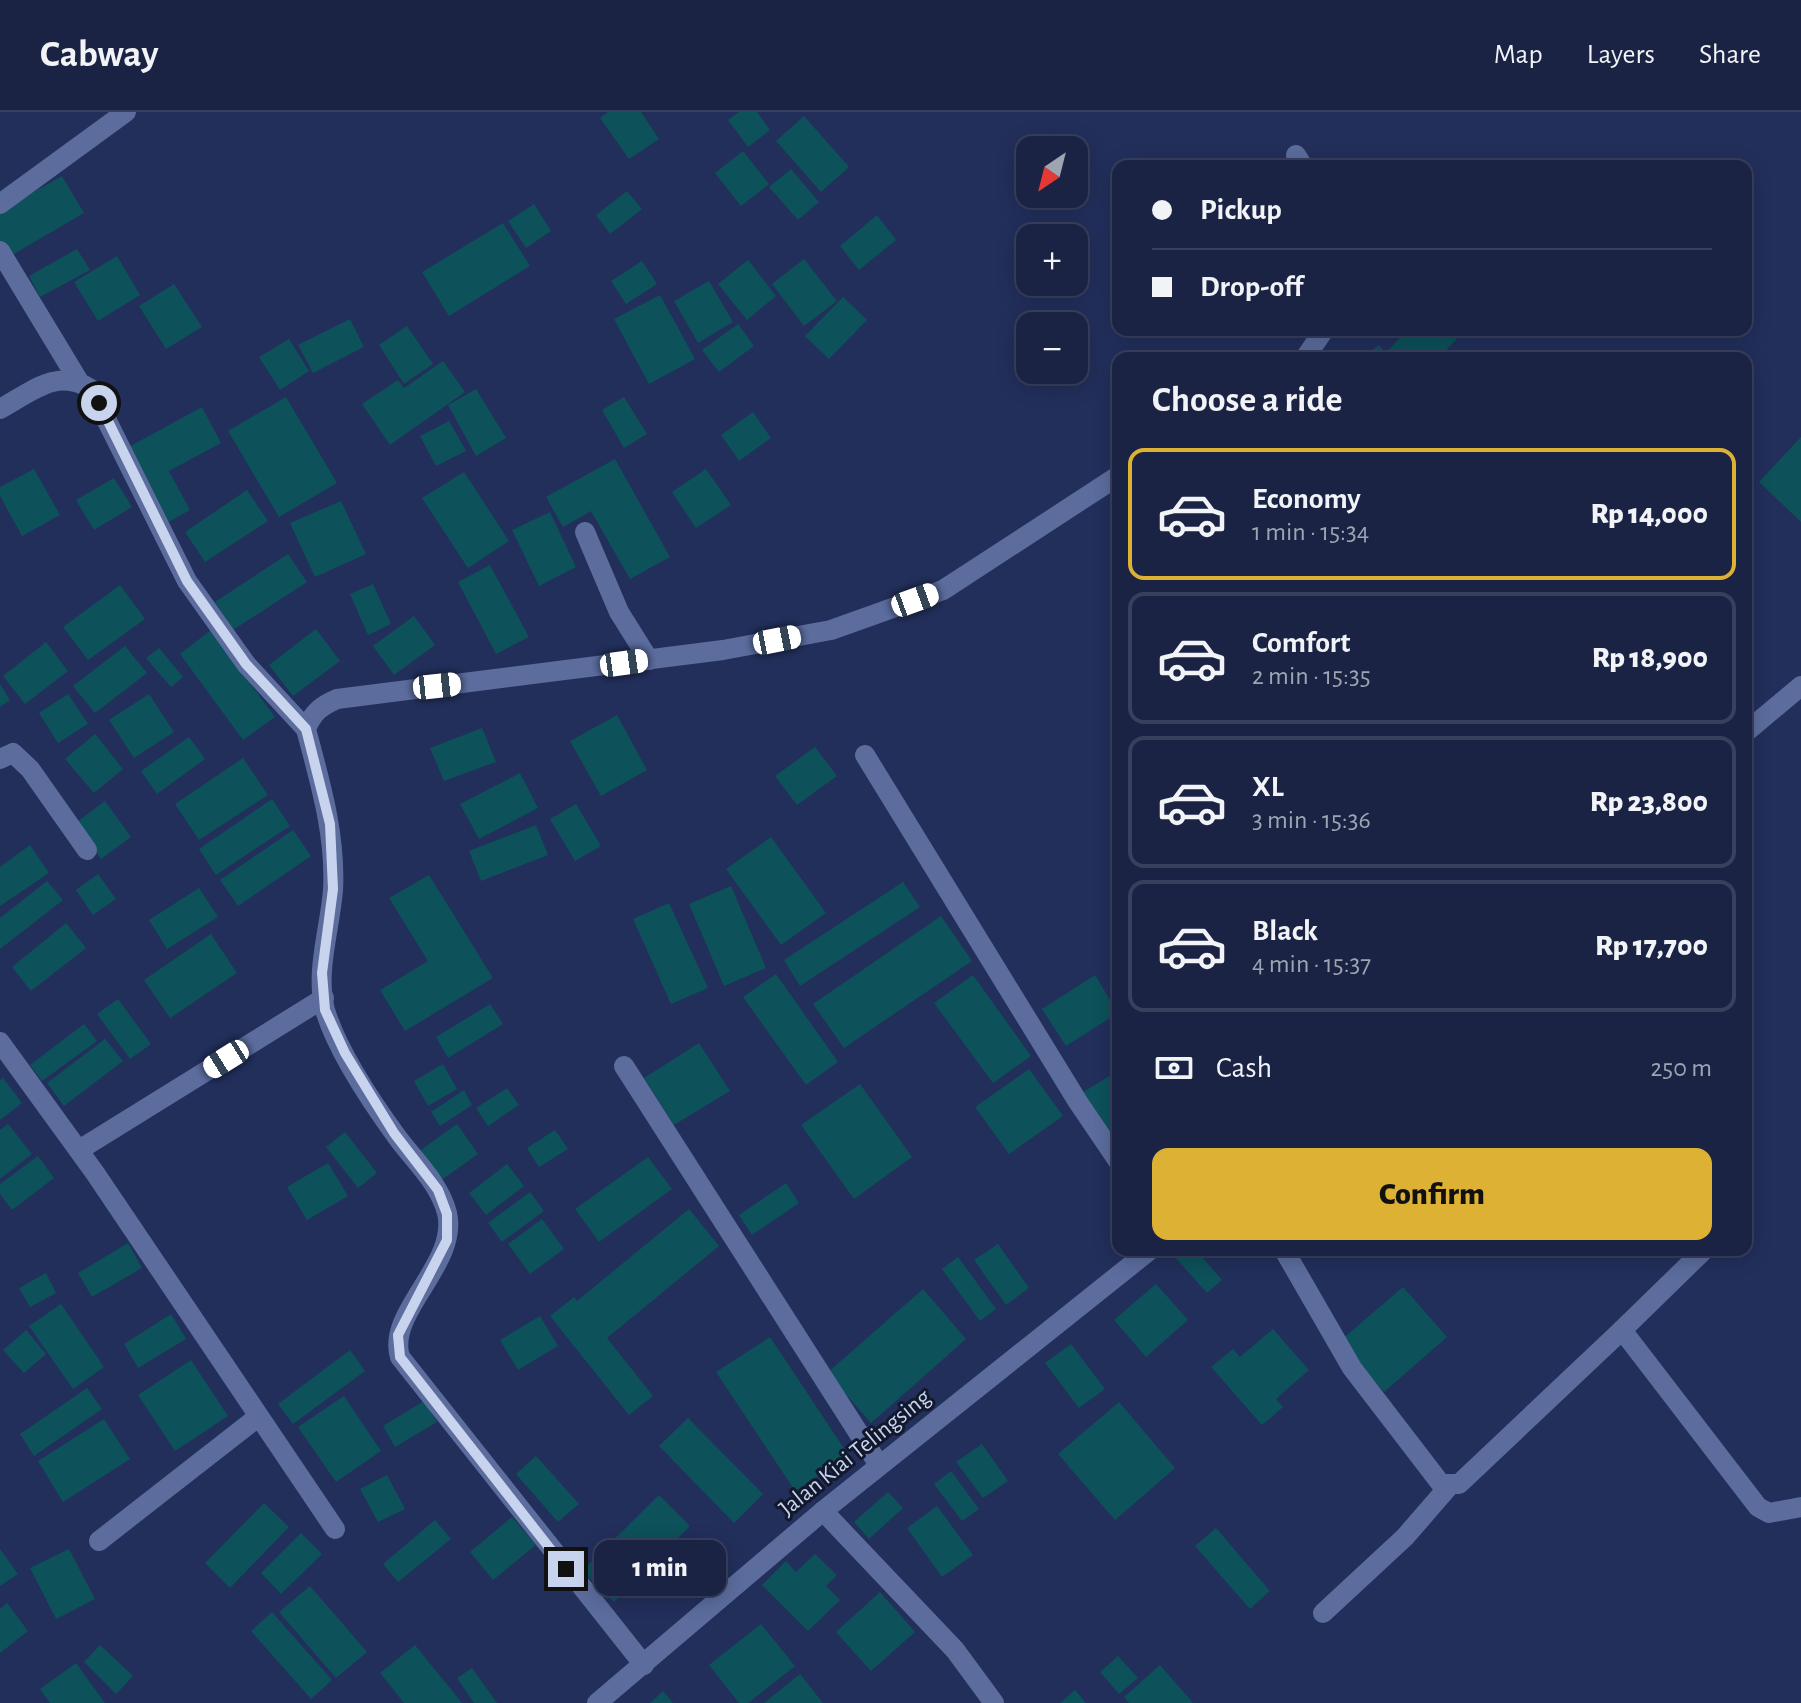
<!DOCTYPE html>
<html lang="en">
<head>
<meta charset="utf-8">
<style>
	:root { --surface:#1a2344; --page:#272f4f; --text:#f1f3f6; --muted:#9fa4b2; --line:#38405d; --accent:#ddb133 }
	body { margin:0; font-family:"Alegreya Sans",sans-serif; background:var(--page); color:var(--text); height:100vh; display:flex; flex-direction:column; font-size:30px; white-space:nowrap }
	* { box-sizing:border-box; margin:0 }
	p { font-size:26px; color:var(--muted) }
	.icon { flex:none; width:44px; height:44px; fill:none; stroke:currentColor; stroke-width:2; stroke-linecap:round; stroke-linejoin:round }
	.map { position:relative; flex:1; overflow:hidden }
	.details { position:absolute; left:1112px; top:240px; width:640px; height:904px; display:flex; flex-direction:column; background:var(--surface); border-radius:16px; box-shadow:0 4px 20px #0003,0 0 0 2px var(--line) }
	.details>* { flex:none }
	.hud { position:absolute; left:1112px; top:48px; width:640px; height:176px; border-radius:16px; box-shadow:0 4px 20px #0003,0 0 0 2px var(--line); display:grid; align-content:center; height:176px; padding:0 40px; background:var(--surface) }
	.needle { width:52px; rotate:215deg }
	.fabs { position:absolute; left:1016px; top:24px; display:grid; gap:16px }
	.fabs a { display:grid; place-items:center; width:72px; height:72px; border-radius:16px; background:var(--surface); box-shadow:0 4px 20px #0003,0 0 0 2px var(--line); font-size:40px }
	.end { position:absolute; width:36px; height:36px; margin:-18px; border:10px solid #c8d3ee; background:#111; box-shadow:0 0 0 4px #111 }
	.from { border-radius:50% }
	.bubble { position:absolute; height:56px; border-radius:16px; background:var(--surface); box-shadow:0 4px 20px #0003,0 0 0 2px var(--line); font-size:26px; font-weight:800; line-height:56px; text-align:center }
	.car { position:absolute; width:24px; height:48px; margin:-24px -12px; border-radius:10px; box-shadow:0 0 6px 2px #0007; background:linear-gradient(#fff 24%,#345 0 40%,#fff 0 76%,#345 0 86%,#fff 0) }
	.hud b { display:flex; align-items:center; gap:28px; height:76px; font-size:30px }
	.hud b+b { border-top:2px solid var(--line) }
	.hud i { width:20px; height:20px; background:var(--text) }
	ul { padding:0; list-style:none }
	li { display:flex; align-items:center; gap:24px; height:132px; margin:0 16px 12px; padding:0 24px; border:4px solid var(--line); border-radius:16px }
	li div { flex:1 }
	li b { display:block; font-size:30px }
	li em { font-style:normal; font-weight:800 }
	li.active { border-color:var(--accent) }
	li>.icon { width:72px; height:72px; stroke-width:1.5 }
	h2 { padding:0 40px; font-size:36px; line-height:96px }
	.pay { display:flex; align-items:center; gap:20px; height:88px; padding:0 40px; font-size:30px }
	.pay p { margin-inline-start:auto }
	.action { display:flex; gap:16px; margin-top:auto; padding:16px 40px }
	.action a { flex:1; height:92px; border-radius:16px; background:var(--accent); color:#111; font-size:32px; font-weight:800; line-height:92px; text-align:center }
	header { display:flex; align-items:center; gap:48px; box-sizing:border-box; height:112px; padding:0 40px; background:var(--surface); border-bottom:2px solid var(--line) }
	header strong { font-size:38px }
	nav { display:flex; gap:44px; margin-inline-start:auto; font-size:28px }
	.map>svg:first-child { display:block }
</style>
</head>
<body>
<header>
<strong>Cabway</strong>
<nav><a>Map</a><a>Layers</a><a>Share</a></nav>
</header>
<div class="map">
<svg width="1801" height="1591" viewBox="0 0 1801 1591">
	<rect width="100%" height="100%" fill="#222f5b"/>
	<g fill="#0d515a">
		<path d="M608,0H641L659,27L629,47L600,6Z"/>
		<path d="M739,0H757L770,18L748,35L728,8Z"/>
		<path d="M804,4L849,55L821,80L776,29Z"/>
		<path d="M743,39L769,72L741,94L715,61Z"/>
		<path d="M791,57L819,90L798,108L769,75Z"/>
		<path d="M62,64L84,101L7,146L0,134V99Z"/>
		<path d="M627,79L642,97L610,122L596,103Z"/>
		<path d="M534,92L551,119L526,136L508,109Z"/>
		<path d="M877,103L896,128L859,158L840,134Z"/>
		<path d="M503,111L530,154L449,204L422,160Z"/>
		<path d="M77,137L90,158L40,185L29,164Z"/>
		<path d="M117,144L140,183L98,209L74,170Z"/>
		<path d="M804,147L837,189L804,214L772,172Z"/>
		<path d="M748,148L776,184L747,208L718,172Z"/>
		<path d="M642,149L657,172L626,192L611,169Z"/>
		<path d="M709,169L733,210L698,231L674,189Z"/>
		<path d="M174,172L202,215L166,237L139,194Z"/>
		<path d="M660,183L695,247L649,272L614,207Z"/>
		<path d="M843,185L867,208L829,247L805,224Z"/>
		<path d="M350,207L364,235L313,261L298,233Z"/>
		<path d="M738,212L754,234L719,260L702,238Z"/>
		<path d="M407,214L433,252L404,272L379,233Z"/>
		<path d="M1407,218H1465L1439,246H1392L1386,241Z"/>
		<path d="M289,227L309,259L280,278L259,245Z"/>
		<path d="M1379,233L1389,246H1361Z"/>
		<path d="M443,249L465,280L390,333L362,292L398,268L404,276Z"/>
		<path d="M476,277L506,326L476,344L448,293Z"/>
		<path d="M286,285L337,371L279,405L228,319Z"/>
		<path d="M624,285L647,322L624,336L602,298Z"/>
		<path d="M202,295L221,331L169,359L190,398L167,411L125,337Z"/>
		<path d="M753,300L771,326L739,349L721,323Z"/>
		<path d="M449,309L466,339L436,354L420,324Z"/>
		<path d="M1801,325V410L1759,370Z"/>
		<path d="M615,347L670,445L630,467L591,399L563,415L546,385Z"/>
		<path d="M34,357L60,403L22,424L0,384V375Z"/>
		<path d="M706,357L731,393L696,416L672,380Z"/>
		<path d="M464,360L509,429L468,456L422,386Z"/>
		<path d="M114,366L132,395L94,418L76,388Z"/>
		<path d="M247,378L268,409L205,450L185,420Z"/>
		<path d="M341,389L366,442L315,465L290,411Z"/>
		<path d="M550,400L576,455L539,474L512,418Z"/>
		<path d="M288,442L307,470L233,518L215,490Z"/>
		<path d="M490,453L529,525L496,542L458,470Z"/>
		<path d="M373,472L391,512L368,523L350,482Z"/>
		<path d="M120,473L145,507L88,548L63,515Z"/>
		<path d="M414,504L435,533L394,563L373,534Z"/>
		<path d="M316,517L340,549L293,584L269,553Z"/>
		<path d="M211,518L275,605L243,628L180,542Z"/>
		<path d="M46,530L68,559L25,592L3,564Z"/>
		<path d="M125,534L147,561L95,601L73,574Z"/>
		<path d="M159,536L183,565L171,575L146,546Z"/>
		<path d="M0,572L10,588L0,595Z"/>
		<path d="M68,582L88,612L58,631L39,601Z"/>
		<path d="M149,582L174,620L134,646L109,608Z"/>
		<path d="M617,603L647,658L601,684L570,629Z"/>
		<path d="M482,616L496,650L444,669L430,636Z"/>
		<path d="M95,622L123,657L94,681L65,647Z"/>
		<path d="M189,625L205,647L157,682L141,659Z"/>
		<path d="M815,635L837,664L797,693L775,664Z"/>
		<path d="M243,646L268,683L199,728L175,692Z"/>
		<path d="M520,661L538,696L479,727L460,692Z"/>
		<path d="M272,687L290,714L216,763L199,737Z"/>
		<path d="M105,689L131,725L101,747L74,712Z"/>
		<path d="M576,692L601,734L575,749L550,707Z"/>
		<path d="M536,713L548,743L481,769L469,739Z"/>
		<path d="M293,718L311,744L238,794L220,768Z"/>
		<path d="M771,725L826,801L781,833L726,757Z"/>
		<path d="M30,733L49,761L0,794V755Z"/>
		<path d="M98,762L116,787L93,803L76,778Z"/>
		<path d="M429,763L493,866L405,919L380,878L428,849L389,786Z"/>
		<path d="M47,769L63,788L0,837V806Z"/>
		<path d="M903,770L920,795L800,874L784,848Z"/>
		<path d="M731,774L766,856L724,874L689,792Z"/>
		<path d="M199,776L218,805L167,837L149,808Z"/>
		<path d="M669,791L708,876L671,892L633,807Z"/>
		<path d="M941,804L972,849L844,936L813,892Z"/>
		<path d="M66,811L86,836L31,879L12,855Z"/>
		<path d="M211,822L237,861L170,906L144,868Z"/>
		<path d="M776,862L838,950L806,973L743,885Z"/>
		<path d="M973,863L1031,944L993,971L934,891Z"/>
		<path d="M1095,863L1118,901L1066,934L1042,897Z"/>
		<path d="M118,887L151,932L130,947L97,902Z"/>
		<path d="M490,892L503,912L448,946L436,925Z"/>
		<path d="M84,912L97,929L42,969L30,953Z"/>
		<path d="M105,927L123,949L64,994L47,971Z"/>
		<path d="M699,931L730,979L674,1013L644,966Z"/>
		<path d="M443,952L457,977L428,994L414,969Z"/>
		<path d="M1029,957L1063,1004L1009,1042L975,995Z"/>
		<path d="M1111,963L1118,974V1030L1113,1033L1080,982Z"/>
		<path d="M3,966L22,991L0,1008V968Z"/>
		<path d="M860,972L912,1045L854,1087L801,1013Z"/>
		<path d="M507,976L519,993L488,1014L476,996Z"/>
		<path d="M464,978L472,993L440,1014L431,1000Z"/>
		<path d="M8,1012L32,1042L0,1067V1018Z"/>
		<path d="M457,1012L478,1042L440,1069L418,1040Z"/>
		<path d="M555,1018L568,1037L539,1055L527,1036Z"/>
		<path d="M345,1020L377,1061L358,1076L326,1035Z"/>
		<path d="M38,1044L54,1066L12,1098L0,1082V1072Z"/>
		<path d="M648,1045L672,1077L599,1130L575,1097Z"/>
		<path d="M328,1051L348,1084L307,1108L287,1075Z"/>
		<path d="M507,1052L524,1074L486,1103L469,1081Z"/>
		<path d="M786,1071L799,1091L752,1123L739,1103Z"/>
		<path d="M530,1080L544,1099L502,1130L488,1111Z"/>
		<path d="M689,1097L719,1134L607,1226L653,1284L629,1303L550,1204L574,1185L577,1189Z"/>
		<path d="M542,1107L564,1137L530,1162L508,1132Z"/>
		<path d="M128,1131L142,1156L92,1185L78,1161Z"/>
		<path d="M998,1132L1029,1176L1006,1193L974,1148Z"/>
		<path d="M1181,1138H1196L1222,1168L1207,1181L1174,1144Z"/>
		<path d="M958,1145L996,1197L980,1209L942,1157Z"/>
		<path d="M46,1161L56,1181L30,1195L19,1176Z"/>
		<path d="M1156,1172L1188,1208L1146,1245L1114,1208Z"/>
		<path d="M1403,1175L1447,1225L1384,1280L1340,1229Z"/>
		<path d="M923,1177L966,1227L871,1311L827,1261Z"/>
		<path d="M61,1192L104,1255L73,1277L29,1214Z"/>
		<path d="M171,1202L186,1227L138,1256L124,1232Z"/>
		<path d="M540,1204L558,1234L518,1258L500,1228Z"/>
		<path d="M1273,1217L1309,1258L1276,1287L1283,1295L1262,1313L1211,1255L1233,1237L1240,1245Z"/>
		<path d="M26,1218L46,1242L24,1261L3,1238Z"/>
		<path d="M770,1225L849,1344L795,1379L716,1260Z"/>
		<path d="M1071,1232L1105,1277L1079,1296L1045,1251Z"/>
		<path d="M350,1238L365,1259L293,1312L278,1292Z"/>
		<path d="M191,1248L228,1304L175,1339L138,1283Z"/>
		<path d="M87,1276L102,1297L34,1344L20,1322Z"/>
		<path d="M344,1284L381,1339L336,1370L298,1315Z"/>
		<path d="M424,1289L437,1310L395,1335L383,1314Z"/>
		<path d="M1119,1290L1175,1356L1115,1408L1058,1342Z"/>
		<path d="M688,1306L763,1382L734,1411L659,1334Z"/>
		<path d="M104,1307L130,1347L63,1390L38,1349Z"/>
		<path d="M982,1332L1008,1369L983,1386L956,1350Z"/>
		<path d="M536,1344L579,1392L558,1410L516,1362Z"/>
		<path d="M951,1359L979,1397L962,1409L934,1372Z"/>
		<path d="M387,1363L405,1397L378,1410L360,1377Z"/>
		<path d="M888,1380L903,1396L869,1427L854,1410Z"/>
		<path d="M659,1383L690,1414L614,1490L582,1459Z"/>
		<path d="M264,1391L289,1415L230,1476L205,1451Z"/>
		<path d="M937,1394L973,1443L942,1465L907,1416Z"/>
		<path d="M512,1405L536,1433L493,1468L470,1440Z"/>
		<path d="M435,1408L451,1427L398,1470L383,1452Z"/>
		<path d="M1216,1416L1270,1479L1250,1497L1195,1434Z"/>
		<path d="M301,1421L322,1442L281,1482L261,1461Z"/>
		<path d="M0,1437L18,1462L0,1474Z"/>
		<path d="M69,1437L95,1487L56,1507L30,1456Z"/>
		<path d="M815,1442L837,1463L826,1474L840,1488L808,1519L762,1473L786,1449L796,1460Z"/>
		<path d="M310,1474L367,1540L336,1566L279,1500Z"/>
		<path d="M880,1480L915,1520L871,1559L836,1520Z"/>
		<path d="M7,1491L28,1519L0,1541V1497Z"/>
		<path d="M272,1500L332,1568L311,1587L251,1519Z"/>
		<path d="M761,1512L795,1554L748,1591H739L709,1553Z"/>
		<path d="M100,1533L133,1564L116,1582L84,1550Z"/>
		<path d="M415,1533L462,1591H404L380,1561Z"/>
		<path d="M1118,1544L1138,1566L1119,1582L1100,1560Z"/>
		<path d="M76,1551L105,1591H50L40,1577Z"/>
		<path d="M1160,1553L1193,1591H1129L1124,1585Z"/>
		<path d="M472,1556L497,1591H474L457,1566Z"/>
		<path d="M800,1562L823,1591H764Z"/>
		<path d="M1075,1578L1086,1591H1060Z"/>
		<path d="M663,1579L673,1591H650Z"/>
	</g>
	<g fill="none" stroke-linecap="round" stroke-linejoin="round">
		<g stroke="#5b6c9d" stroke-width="20">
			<path d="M1296,43L1303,54"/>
			<path d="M0,92L126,0"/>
			<path d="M0,139L78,268"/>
			<path d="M1305,246L1324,218"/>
			<path d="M0,297C31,280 58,255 91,277L187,469L246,552L306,617"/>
			<path d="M585,420L619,500L649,548"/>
			<path d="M1746,620L1801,574"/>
			<path d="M865,643L1078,990L1118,1049"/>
			<path d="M0,647L13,641L30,657L87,738"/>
			<path d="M0,930L95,1061L335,1417"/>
			<path d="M624,954L879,1353"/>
			<path d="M79,1038L324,886"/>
			<path d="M1284,1138L1352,1256L1441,1372H1459L1622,1218L1758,1395L1769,1401L1801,1395"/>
			<path d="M1622,1218L1704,1138"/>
			<path d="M823,1399L955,1538L994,1591"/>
			<path d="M99,1429L258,1305"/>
			<path d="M1323,1501L1405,1425L1450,1373"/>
			<path d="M644,1553L400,1245C386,1200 459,1152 447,1101C440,1072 414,1048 397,1025C373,992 337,938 325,898C315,860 330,817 333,778C336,723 320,670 306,617C313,600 321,594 337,587L723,538L831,518L943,478L1118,364"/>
			<path d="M597,1591L823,1399L1150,1138"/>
		</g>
	</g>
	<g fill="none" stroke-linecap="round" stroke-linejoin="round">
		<path stroke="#c8d3ee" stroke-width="10" d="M99,291L187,469L246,552L306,617L330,712L333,777L322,861L325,898L345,941L394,1021L438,1078L447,1102V1128L398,1223L400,1245L566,1457"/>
	</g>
	<g text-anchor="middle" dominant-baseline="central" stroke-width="6" stroke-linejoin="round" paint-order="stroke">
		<g font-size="24" fill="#c8d3ee" stroke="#13192d">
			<text transform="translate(855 1341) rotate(-39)">Jalan Kiai Telingsing</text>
		</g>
	</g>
</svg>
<div class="fabs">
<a><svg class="needle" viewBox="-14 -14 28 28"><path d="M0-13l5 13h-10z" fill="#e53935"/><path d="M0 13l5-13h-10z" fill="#9fa4b2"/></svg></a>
<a>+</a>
<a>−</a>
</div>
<i class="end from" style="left:99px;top:291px"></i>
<i class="end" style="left:566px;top:1457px"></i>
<div class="bubble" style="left:594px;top:1428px;width:132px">1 min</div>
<i class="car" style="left:915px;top:488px;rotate:70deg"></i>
<i class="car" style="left:777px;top:528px;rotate:79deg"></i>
<i class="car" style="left:624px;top:551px;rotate:82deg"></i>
<i class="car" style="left:437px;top:574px;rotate:84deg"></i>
<i class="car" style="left:226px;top:947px;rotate:238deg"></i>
<div class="hud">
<b><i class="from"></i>Pickup</b>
<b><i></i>Drop-off</b>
</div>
<section class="details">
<h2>Choose a ride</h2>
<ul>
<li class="active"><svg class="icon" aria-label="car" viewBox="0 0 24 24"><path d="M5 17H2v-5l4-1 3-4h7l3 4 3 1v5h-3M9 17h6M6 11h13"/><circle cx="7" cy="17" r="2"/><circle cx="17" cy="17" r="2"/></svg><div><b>Economy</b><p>1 min · 15:34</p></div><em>Rp 14,000</em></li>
<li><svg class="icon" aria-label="car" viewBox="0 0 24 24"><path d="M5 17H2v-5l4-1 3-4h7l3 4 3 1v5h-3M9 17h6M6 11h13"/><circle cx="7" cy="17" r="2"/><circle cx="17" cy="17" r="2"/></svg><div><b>Comfort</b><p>2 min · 15:35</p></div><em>Rp 18,900</em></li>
<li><svg class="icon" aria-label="car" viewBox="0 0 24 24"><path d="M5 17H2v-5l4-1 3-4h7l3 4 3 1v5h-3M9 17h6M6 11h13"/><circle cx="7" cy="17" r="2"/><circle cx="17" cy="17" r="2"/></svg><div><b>XL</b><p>3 min · 15:36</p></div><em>Rp 23,800</em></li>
<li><svg class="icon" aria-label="car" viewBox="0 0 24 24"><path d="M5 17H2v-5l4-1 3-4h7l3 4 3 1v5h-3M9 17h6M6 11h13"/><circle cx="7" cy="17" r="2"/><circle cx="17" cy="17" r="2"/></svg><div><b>Black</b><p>4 min · 15:37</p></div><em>Rp 17,700</em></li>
</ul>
<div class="pay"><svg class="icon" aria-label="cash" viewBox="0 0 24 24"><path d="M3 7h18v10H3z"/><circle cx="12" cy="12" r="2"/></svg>Cash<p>250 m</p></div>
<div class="action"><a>Confirm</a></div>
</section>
</div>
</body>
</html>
